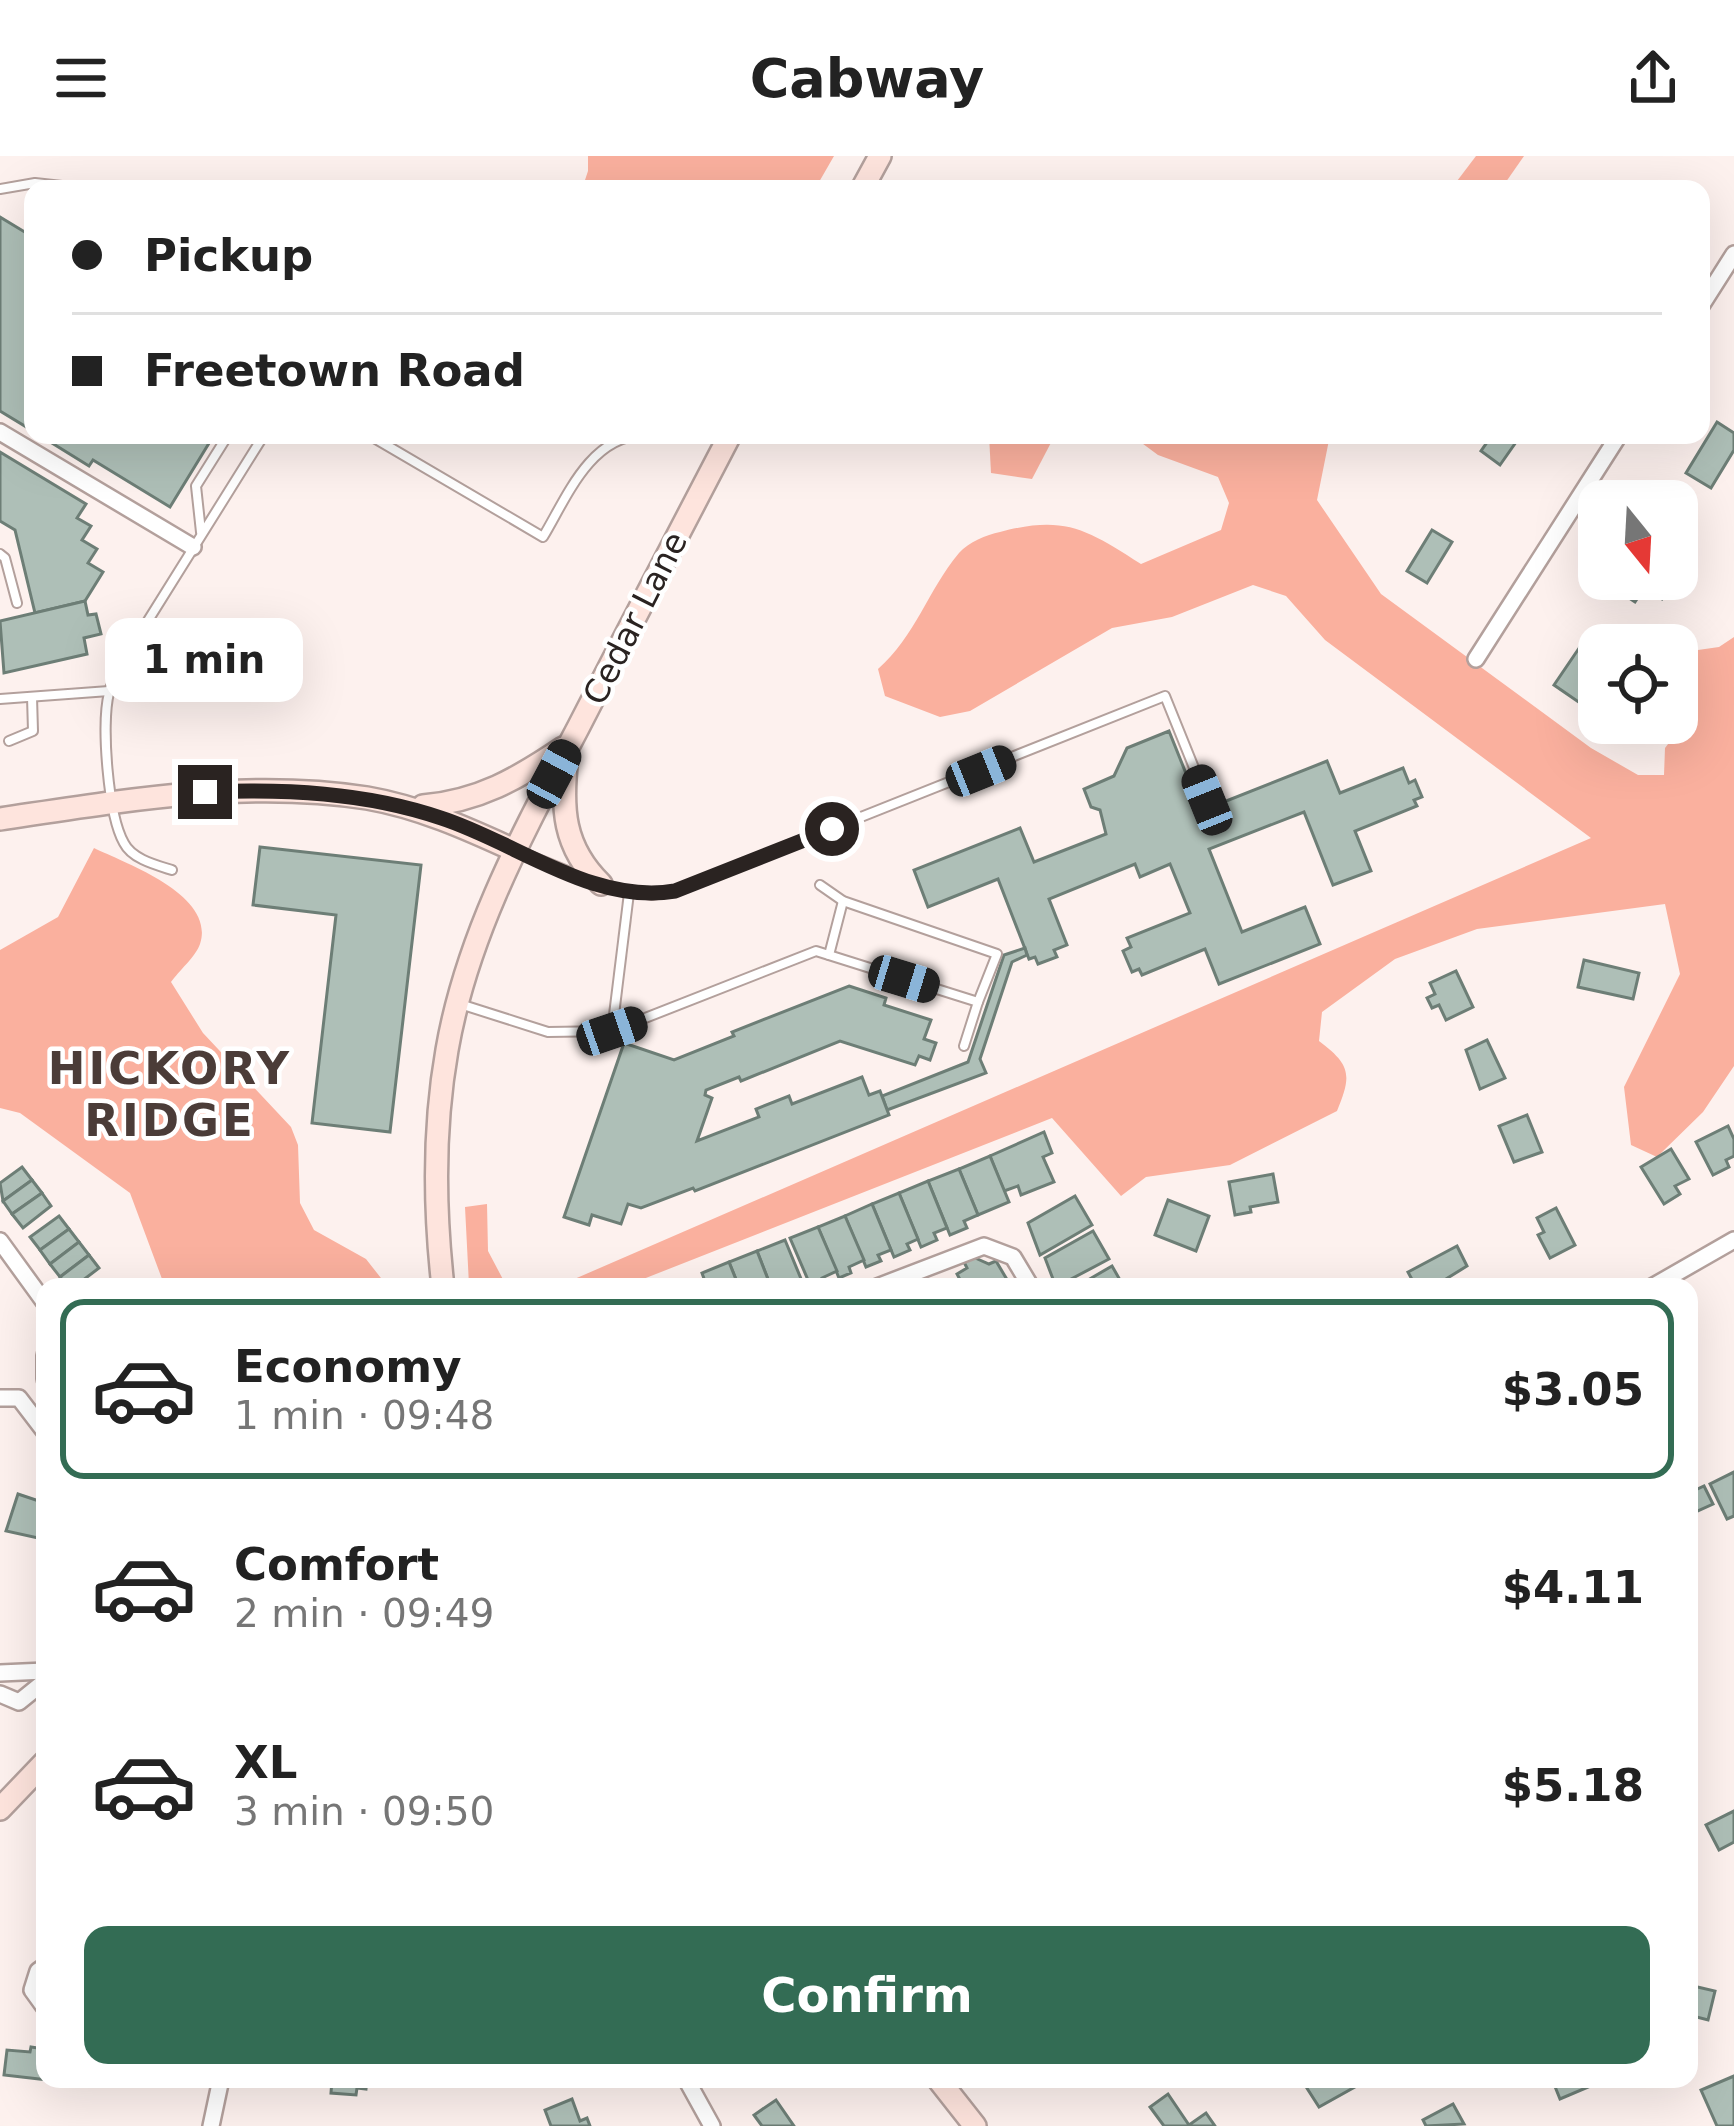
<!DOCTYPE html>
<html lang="en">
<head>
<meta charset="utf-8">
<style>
	:root { --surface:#fff; --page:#f2f2f2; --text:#222; --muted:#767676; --line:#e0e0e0; --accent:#336c54 }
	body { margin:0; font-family:"DejaVu Sans",sans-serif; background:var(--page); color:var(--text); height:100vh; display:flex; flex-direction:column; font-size:45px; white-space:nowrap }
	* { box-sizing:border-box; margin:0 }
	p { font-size:39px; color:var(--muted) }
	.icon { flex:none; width:66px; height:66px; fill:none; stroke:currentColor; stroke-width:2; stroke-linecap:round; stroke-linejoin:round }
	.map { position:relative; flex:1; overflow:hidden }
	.panel { position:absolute; left:36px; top:1122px; width:1662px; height:810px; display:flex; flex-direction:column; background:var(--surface); border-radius:24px; box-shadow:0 12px 48px #0002 }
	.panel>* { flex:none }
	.hud { position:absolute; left:24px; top:24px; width:1686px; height:264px; border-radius:24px; box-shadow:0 12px 48px #0002; display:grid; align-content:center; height:264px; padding:0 48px; background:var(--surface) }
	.needle { width:78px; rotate:162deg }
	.buttons { position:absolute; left:1578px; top:324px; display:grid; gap:24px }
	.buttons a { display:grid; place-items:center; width:120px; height:120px; border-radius:24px; background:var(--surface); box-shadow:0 12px 48px #0002; font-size:60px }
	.end { position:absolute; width:54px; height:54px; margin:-27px; border:15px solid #2a2321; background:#fff; box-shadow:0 0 0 6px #fff }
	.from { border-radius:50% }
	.bubble { position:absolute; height:84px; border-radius:24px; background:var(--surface); box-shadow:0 12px 48px #0002; font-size:39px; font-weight:700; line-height:84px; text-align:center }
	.car { position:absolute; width:36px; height:72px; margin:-36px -18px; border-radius:15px; box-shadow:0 0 9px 3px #0007; background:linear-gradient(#222 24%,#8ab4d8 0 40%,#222 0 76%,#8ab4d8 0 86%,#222 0) }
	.hud b { display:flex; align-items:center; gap:42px; height:114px; font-size:45px }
	.hud b+b { border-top:3px solid var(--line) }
	.hud i { width:30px; height:30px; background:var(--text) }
	ul { padding:21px 0 0; list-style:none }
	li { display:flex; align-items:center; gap:36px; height:180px; margin:0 24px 18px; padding:0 24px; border:6px solid transparent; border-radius:24px }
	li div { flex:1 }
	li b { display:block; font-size:45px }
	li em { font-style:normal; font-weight:700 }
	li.active { border-color:var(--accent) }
	li>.icon { width:108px; height:108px; stroke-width:1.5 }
	.primary-button { display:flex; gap:24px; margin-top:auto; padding:24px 48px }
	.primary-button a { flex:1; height:138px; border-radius:24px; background:var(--accent); color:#fff; font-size:48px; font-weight:700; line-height:138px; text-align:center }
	header { display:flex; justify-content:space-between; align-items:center; height:156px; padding:0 48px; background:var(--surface); font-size:54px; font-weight:700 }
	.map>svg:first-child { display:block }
</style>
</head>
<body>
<header><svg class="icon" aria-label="menu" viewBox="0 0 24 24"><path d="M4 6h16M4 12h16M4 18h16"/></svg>Cabway<svg class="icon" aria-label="share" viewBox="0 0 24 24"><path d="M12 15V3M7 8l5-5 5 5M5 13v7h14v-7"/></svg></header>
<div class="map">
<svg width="1734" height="1970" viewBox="0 0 1734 1970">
	<rect width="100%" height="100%" fill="#fdf1ee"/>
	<g fill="#fab09e">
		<path d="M588,0H834L815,33H582L588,15Z"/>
		<path d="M1476,0H1524L1501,33H1451Z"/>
		<path d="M989,279H1055L1032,323L991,317Z"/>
		<path d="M1100,279H1330L1317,344L1381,438L1591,592L1638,619H1664L1665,592L1697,550L1677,539V497L1719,491L1734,481V910L1703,956L1657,1001L1631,989L1624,931L1680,818L1665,748L1477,773L1395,803L1322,856L1319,885C1351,909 1352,919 1337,955L1230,1009L1146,1021L1121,1040L1052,962L623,1131H556L1591,682L1325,484L1286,440L1253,429L1172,461L1112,472L970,555L940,561L885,540L878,513C915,481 928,434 959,397C969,386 986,379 1000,376C1065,359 1086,373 1141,408L1221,374L1229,347L1218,321L1158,299L1135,282Z"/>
		<path d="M94,692C127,708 216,739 200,788C196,800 179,815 171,826L203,877L291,971L298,989L300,1047L314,1074L366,1103L388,1131H165L130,1037L20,957L0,952V794L58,761Z"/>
		<path d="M487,1048L488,1095L507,1131L469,1129L465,1051Z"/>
	</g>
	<g fill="#aebfb7" stroke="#6d7e76" stroke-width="3">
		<path d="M0,61L33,81V275L0,255Z"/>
		<path d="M1717,266L1734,277V294L1711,332L1686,317Z"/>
		<path d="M39,279H214L170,351L93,304L89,310Z"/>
		<path d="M1486,279H1521L1500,309L1481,295L1490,282Z"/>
		<path d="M0,296L86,348L77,362L91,370L82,384L97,393L88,407L103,416L85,445L35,457L15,374L0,365Z"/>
		<path d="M1432,374L1452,386L1427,427L1407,415Z"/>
		<path d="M1620,423H1672L1674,425L1662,443L1645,431L1635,446L1614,432Z"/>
		<path d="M85,445L88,459L96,458L101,478L84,482L87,498L4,517L0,465Z"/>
		<path d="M1588,479L1604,489H1599V518L1580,547L1554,529Z"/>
		<path d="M1169,575L1201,655L1327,605L1340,637L1403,612L1409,627L1415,624L1422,641L1414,644L1417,650L1355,675L1371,715L1333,729L1304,656L1209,693L1242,776L1305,751L1320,788L1219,828L1205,793L1142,819L1139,813L1132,816L1123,795L1131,791L1127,782L1190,757L1170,708L1140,721L1135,708L1049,743L1067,789L1054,794L1057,801L1038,808L1035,801L1029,803L998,723L928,751L914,714L1020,672L1034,706L1106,678L1100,654L1091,651L1084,633L1114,620L1127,592Z"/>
		<path d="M260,691L421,709L390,976L312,967L336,759L253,749Z"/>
		<path d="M1025,792L1027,799L1012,806L980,903L986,917L887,954L882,940L968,906L1004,799Z"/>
		<path d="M1584,804L1639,817L1633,843L1578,831Z"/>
		<path d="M1456,815L1473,851L1446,864L1439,849L1432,852L1427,842L1435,838L1430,827Z"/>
		<path d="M849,830L886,842L884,849L931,864L924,883L936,887L930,904L919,900L915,909L840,885L741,925L739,921L706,934L705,939L712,942L697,985L759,961L756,953L789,940L792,948L862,921L869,939L880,935L889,959L695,1035L693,1032L641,1052L628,1048L621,1068L592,1059L589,1069L564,1061L624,887L674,904L734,880L732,876Z"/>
		<path d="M1487,884L1505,922L1480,933L1466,894Z"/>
		<path d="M1527,959L1542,996L1514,1006L1499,970Z"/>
		<path d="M1728,970L1734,983V1000L1726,1004L1729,1011L1713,1019L1696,986Z"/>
		<path d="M1044,976L1052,997L1043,1001L1054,1026L1021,1039L1018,1030L1004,1035L990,1000Z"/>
		<path d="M1671,993L1689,1023L1675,1030L1680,1038L1664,1048L1641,1011Z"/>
		<path d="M990,1000L1009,1046L978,1059L959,1013Z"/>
		<path d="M22,1011L32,1024L3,1045L0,1027Z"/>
		<path d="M959,1013L978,1059L964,1065L967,1072L950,1079L928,1025Z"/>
		<path d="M1273,1018L1278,1046L1250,1051L1251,1056L1235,1059L1229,1026Z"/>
		<path d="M32,1024L42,1037L12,1058L3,1045Z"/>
		<path d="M928,1025L947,1072L934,1077L937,1084L921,1091L899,1037Z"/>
		<path d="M42,1037L51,1050L23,1072L12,1058Z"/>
		<path d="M899,1037L918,1083L907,1088L910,1094L894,1101L872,1048Z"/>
		<path d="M1075,1040L1092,1069L1040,1099L1028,1067Z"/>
		<path d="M1168,1044L1209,1060L1196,1095L1155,1079Z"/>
		<path d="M872,1048L891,1094L878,1099L881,1105L866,1111L845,1060Z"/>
		<path d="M1556,1052L1575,1089L1550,1102L1538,1079L1544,1076L1537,1062Z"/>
		<path d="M59,1060L69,1073L40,1094L30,1081Z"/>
		<path d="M845,1060L864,1104L849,1111L851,1117L839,1122L818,1071Z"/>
		<path d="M818,1071L837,1115L822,1122L824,1129L811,1131L790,1082Z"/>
		<path d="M69,1073L79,1086L50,1108L40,1094Z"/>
		<path d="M1093,1075L1109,1103L1056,1131L1045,1102Z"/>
		<path d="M785,1084L804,1130L802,1131H771L757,1095Z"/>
		<path d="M79,1086L89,1099L60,1121L50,1108Z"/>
		<path d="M1457,1090L1467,1110L1433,1131H1416L1408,1116Z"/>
		<path d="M757,1095L771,1131H739L729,1106Z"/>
		<path d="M89,1099L99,1112L74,1131H68L60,1121Z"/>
		<path d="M973,1101L989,1108L996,1105L1009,1127L1001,1131H964L957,1118L967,1112L964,1106Z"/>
		<path d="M729,1106L739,1131H707L702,1117Z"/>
		<path d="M1112,1110L1124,1131H1076Z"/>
		<path d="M1734,1316V1360L1727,1363L1710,1328Z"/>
		<path d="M1704,1330L1713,1348L1693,1357L1689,1337Z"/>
		<path d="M18,1338L45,1347L38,1382L6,1375Z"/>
		<path d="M1734,1655V1686L1719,1694L1706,1669Z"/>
		<path d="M1689,1829L1715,1835L1708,1864L1689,1859Z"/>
		<path d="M31,1891L45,1893L48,1924L4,1919L7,1894L30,1896Z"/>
		<path d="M1734,1920V1970H1717L1701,1934Z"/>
		<path d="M332,1923H367L366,1933L357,1932L356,1939L331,1937Z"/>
		<path d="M1308,1923H1359L1362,1927L1319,1951L1303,1926Z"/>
		<path d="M1552,1923H1590L1593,1929L1560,1943Z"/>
		<path d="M1168,1938L1189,1969L1206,1957L1215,1970H1164L1150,1951Z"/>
		<path d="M572,1943L580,1965L587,1962L590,1970H551L545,1954Z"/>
		<path d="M776,1944L794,1970H762L754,1959Z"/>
		<path d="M1453,1948L1464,1968L1426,1970L1423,1964Z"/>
	</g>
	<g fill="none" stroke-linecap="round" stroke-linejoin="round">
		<defs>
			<g id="lane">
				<path d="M0,33L35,27L89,33"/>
				<path d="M369,279L543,381C566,343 589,282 641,279C664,278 685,285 709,279"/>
				<path d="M201,376L196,330L228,279"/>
				<path d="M0,398L5,402L17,447"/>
				<path d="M0,543L109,535"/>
				<path d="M9,585L33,575L32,541"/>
				<path d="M521,696L585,722"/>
				<path d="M172,714C156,709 132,703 124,687C108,659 101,568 109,537C111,525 119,514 124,503L264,279"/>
				<path d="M820,729L843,745L997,798L978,846"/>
				<path d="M604,730L652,739L675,735L1165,540L1207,644"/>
				<path d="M829,799L843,745"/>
				<path d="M460,848L548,876L612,875L816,795L978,846L964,890"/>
				<path d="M612,875L629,737"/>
			</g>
			<g id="street">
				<path d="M1701,150L1734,98"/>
				<path d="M0,276L193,391"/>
				<path d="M1476,503L1619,279"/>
				<path d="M0,1085L45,1147"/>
				<path d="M877,1131L984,1090L1013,1101L1031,1131"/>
				<path d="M1652,1131L1734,1084"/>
				<path d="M45,1199V1223"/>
				<path d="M0,1242H19L45,1276"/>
				<path d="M0,1517L45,1515"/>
				<path d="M0,1538L19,1546L45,1525"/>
				<path d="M45,1810L38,1815L32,1834L45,1852"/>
				<path d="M686,1923L712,1970"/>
				<path d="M211,1970L221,1923"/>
			</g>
			<g id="secondary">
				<path d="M862,33L880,0"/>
				<path d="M567,601C561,652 563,691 601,728"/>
				<path d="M423,650C479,645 517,623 563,592"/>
				<path d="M0,663C121,645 244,623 367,642C419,651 466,672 514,694"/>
				<path d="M443,1131C434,1051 433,973 447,894C467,778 524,675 578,572C628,474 679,377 730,279"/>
				<path d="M0,1653L45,1606"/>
				<path d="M938,1923L975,1970"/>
			</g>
		</defs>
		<use href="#lane" stroke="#b3a09c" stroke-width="12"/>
		<use href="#street" stroke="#b3a09c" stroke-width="20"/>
		<use href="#secondary" stroke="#b3a09c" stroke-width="26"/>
		<use href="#lane" stroke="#fff" stroke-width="8"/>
		<use href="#street" stroke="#fff" stroke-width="15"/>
		<use href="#secondary" stroke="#fee4dd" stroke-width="21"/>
	</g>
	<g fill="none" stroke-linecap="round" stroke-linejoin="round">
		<path stroke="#2a2321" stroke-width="15" d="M205,636C285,633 364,636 441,662C516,686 593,749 675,735L832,673"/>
	</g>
	<g text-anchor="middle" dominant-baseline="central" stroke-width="9" stroke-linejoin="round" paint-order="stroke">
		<g font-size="33" fill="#2a2321" stroke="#fff">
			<text transform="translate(635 462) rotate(-63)">Cedar Lane</text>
		</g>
		<g font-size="45" font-weight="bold" letter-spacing="3" fill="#4b3c38" stroke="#fff">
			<text x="170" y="912">HICKORY<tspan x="170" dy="52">RIDGE</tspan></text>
		</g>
	</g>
</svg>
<div class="buttons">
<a><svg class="needle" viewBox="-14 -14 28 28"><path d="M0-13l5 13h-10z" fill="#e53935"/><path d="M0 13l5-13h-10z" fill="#767676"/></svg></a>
<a><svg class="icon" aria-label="locate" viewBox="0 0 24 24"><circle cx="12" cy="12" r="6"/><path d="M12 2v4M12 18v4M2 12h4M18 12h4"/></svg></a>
</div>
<i class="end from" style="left:832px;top:673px"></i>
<i class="end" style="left:205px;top:636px"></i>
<div class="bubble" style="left:105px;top:462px;width:198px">1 min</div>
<i class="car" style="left:981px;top:615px;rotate:68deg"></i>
<i class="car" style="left:554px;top:618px;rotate:28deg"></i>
<i class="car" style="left:1207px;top:644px;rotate:338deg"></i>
<i class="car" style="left:904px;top:823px;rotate:107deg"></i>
<i class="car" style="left:612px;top:875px;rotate:71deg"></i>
<div class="hud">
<b><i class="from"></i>Pickup</b>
<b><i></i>Freetown Road</b>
</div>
<section class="panel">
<ul>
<li class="active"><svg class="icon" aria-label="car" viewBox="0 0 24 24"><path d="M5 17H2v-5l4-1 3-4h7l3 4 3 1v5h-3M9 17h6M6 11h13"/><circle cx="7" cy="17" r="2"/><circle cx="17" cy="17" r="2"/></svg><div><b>Economy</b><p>1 min · 09:48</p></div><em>$3.05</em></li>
<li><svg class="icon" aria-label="car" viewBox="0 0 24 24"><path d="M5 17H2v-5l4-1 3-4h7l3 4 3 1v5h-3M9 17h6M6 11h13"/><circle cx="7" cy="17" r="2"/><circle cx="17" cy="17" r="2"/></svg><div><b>Comfort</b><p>2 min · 09:49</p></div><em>$4.11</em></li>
<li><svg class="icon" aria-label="car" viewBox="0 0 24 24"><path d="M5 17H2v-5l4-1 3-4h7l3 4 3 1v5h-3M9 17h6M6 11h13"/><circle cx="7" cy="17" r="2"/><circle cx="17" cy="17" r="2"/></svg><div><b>XL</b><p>3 min · 09:50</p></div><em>$5.18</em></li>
</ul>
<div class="primary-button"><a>Confirm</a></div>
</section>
</div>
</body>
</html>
